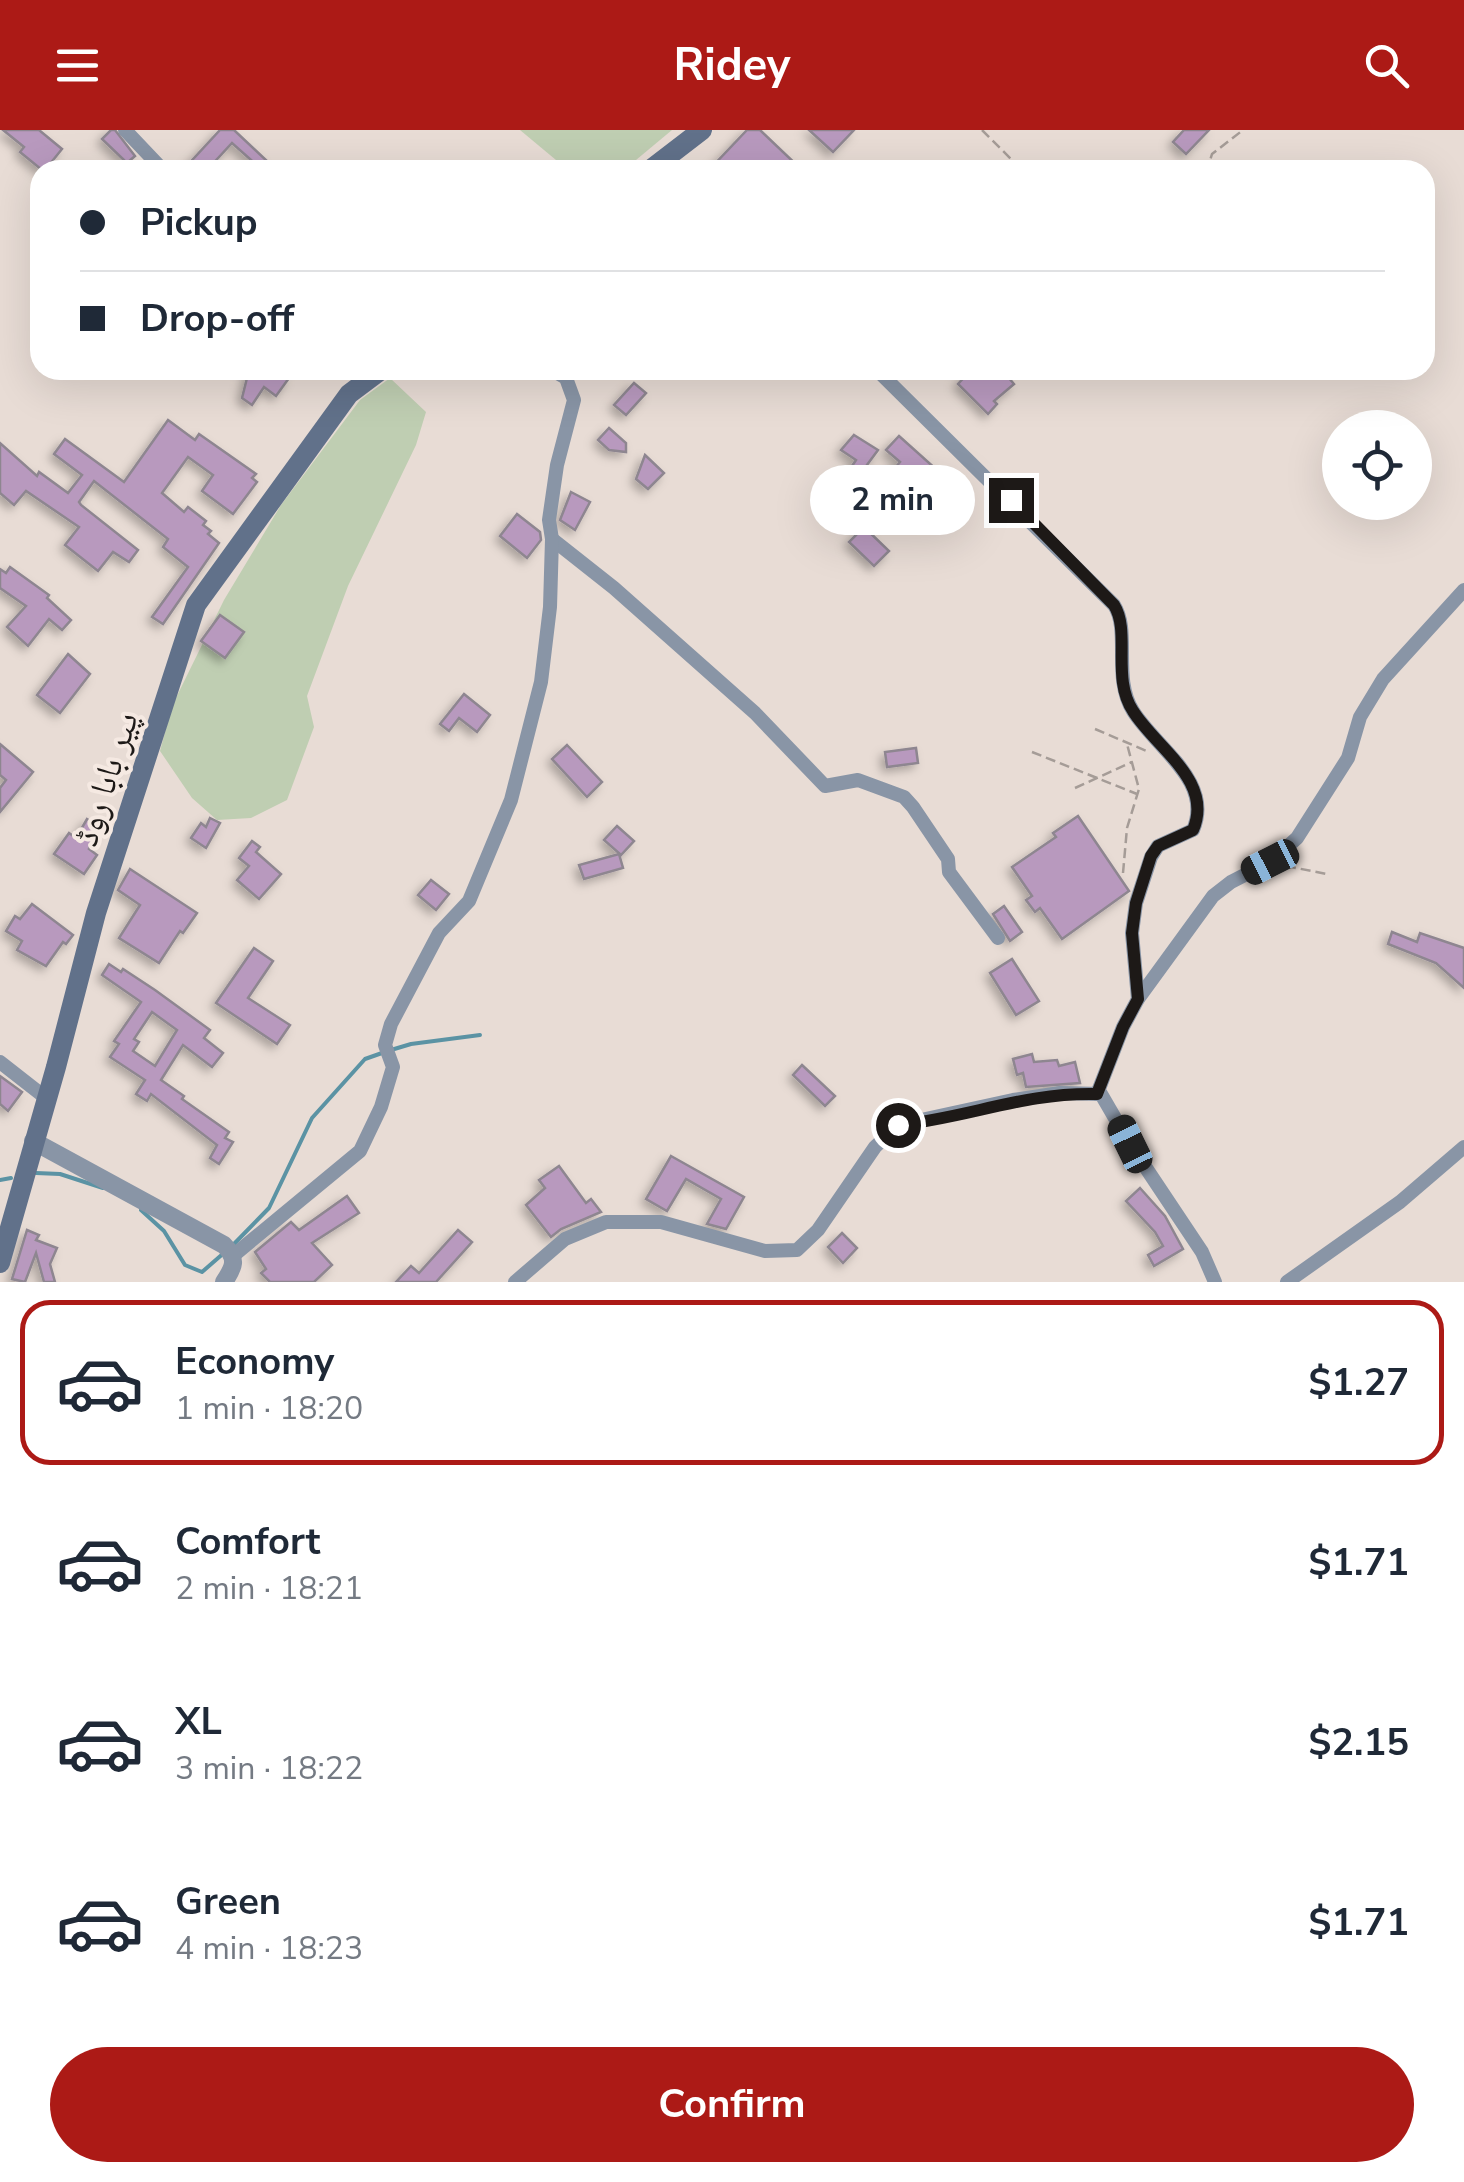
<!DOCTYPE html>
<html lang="en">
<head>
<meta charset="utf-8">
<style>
	:root { --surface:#fff; --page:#f2f2f3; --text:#1f2937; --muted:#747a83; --line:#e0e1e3; --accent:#ac1a16 }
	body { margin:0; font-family:"Nunito Sans","Noto Naskh Arabic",sans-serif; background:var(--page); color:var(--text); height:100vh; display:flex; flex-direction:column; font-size:38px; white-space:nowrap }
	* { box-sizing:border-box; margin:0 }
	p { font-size:32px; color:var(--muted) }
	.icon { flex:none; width:55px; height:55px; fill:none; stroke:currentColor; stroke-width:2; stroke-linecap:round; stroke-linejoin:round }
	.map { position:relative; height:1152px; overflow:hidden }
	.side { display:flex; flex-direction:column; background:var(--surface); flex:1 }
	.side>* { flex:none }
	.top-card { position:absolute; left:30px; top:30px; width:1405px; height:220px; border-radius:30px; box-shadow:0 10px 40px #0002; display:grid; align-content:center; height:220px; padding:0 50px; background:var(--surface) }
	.tools { position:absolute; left:1322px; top:280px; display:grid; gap:20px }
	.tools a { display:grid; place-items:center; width:110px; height:110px; border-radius:50%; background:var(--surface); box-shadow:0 10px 40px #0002; font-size:50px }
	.end { position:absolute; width:45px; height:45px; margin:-22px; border:12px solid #1d1917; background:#fff; box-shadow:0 0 0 5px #fff }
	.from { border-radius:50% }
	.bubble { position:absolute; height:70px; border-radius:35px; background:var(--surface); box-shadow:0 10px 40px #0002; font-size:32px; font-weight:700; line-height:70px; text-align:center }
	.car { position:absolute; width:30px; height:60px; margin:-30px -15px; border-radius:12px; box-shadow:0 0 8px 2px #0007; background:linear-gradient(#222 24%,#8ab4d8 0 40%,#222 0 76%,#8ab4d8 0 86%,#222 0) }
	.top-card b { display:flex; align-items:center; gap:35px; height:95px; font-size:38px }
	.top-card b+b { border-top:2px solid var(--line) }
	.top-card i { width:25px; height:25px; background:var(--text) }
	ul { padding:18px 0 0; list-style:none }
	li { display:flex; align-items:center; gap:30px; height:165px; margin:0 20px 15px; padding:0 30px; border:5px solid transparent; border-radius:30px }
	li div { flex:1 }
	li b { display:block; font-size:38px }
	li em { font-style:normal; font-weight:700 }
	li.active { border-color:var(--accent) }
	li>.icon { width:90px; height:90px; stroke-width:1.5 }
	.primary-button { display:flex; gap:20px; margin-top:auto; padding:20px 50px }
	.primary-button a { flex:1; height:115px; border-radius:60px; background:var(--accent); color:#fff; font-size:40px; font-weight:700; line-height:115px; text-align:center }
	header { display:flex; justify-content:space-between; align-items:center; height:130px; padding:0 50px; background:var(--accent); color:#fff; font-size:45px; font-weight:700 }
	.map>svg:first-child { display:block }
</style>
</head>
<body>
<header><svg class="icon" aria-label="menu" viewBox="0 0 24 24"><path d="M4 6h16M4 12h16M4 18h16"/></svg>Ridey<svg class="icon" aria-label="search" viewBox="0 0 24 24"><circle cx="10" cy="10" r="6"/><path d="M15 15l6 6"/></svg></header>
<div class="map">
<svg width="1464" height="1152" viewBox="0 0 1464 1152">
	<defs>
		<filter id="shadow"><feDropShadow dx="-4.5" dy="4.5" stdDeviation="5" flood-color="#0004"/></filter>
	</defs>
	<rect width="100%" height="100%" fill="#e8dcd5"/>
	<g fill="#bfceb2">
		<path d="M520,0H672L624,40H568Z"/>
		<path d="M390,248L426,282L416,315L348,456L307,566L314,597L287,670L251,688L217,690L192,668L160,621L172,576L224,470L281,375L360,270Z"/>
	</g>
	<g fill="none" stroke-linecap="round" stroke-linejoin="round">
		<g stroke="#5b93a4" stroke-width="4">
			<path d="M391,920L411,914L480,905"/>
			<path d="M36,1043L60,1044L103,1058"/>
			<path d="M0,1050L11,1048"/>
			<path d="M141,1080L164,1101L185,1135L202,1142L225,1122"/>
			<path d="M232,1116L269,1078L312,988L365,929L382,923"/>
		</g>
	</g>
	<g fill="#b899be" stroke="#8e8690" stroke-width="2.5" fill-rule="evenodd" filter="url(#shadow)">
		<path d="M3,0H39L62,19L45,40H42L20,22L24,17Z"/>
		<path d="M111,0H115L135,26L127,33L102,9Z"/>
		<path d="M220,0H234L267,31L260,38L232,13L207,40H183Z"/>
		<path d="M747,0H760L802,40H709Z"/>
		<path d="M809,0H854L833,22Z"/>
		<path d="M1184,0H1209L1186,24L1173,12Z"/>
		<path d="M249,240H278L289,248L276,266L264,257L252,275L242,268Z"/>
		<path d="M971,240H1002L1014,254L994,271L997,274L988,284L958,254Z"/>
		<path d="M634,253L646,263L626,285L614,275Z"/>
		<path d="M168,290L195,310L199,304L256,344L252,348L257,352L233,384L202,361L213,345L188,327L162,363L184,382L188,377L206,391L203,395L211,401L208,404L219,413L163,494L152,487L188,437L163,417L168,409L94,351L79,372L81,375L138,420L129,432L113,422L98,441L65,415L79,397L26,361L14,375L0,363V313L37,346L39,342L68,363L82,345L54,324L65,309L124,352Z"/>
		<path d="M609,298L626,313V322L609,320L598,310Z"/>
		<path d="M854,305L878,320L861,343L852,336L856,330L841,320Z"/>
		<path d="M899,306L937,340L916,362L900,349L890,361L882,354L900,332L886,320Z"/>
		<path d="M645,325L664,343L648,359L636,349Z"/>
		<path d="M571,362L590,372L575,400L560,390Z"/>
		<path d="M517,384L540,402L541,410L527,428L500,406Z"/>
		<path d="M864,397L889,421L874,436L849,412Z"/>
		<path d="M10,437L49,465L47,468L71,490L62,500L49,489L28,516L7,497L26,476L0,458V439L6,443Z"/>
		<path d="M220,485L244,502L225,528L201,511Z"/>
		<path d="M68,524L90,544L60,583L37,565Z"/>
		<path d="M464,564L490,585L477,602L459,588L449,601L440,594Z"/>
		<path d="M0,614L33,642L0,682V658L6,650L0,645Z"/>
		<path d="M567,615L602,652L587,667L552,629Z"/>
		<path d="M916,618L918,633L887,637L885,622Z"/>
		<path d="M1078,686L1129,761L1062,809L1040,778L1035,782L1026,770L1032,766L1012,737L1056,707L1053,703Z"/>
		<path d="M210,688L220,693L206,718L191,708L201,693L206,697Z"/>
		<path d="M87,689L101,697L89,719L97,725L84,744L54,724L69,703L76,708Z"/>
		<path d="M617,696L634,711L621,725L604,710Z"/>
		<path d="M252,711L260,717L256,722L281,744L259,769L237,750L249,736L239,728Z"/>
		<path d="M619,724L623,738L584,749L579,735Z"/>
		<path d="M130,739L197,783L183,803L180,801L159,833L119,808L140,775L118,760Z"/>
		<path d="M431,750L449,764L436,780L418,765Z"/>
		<path d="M32,774L73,805L66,814L63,812L46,836L17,820L22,811L6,801L15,786L20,789Z"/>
		<path d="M1004,776L1022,802L1010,811L993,784Z"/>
		<path d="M1392,802L1417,812L1420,803L1464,818V858L1436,833L1388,814Z"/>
		<path d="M254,818L273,831L248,868L290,895L277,914L216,873Z"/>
		<path d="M1012,829L1039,871L1016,885L990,843Z"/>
		<path d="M109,834L121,842L123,839L155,860L210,900L204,908L223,923L212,937L183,915L161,950L184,966L182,969L229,1002L225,1008L233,1012L219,1034L210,1028L217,1015L151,964L147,971L136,964L145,950L110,927L119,914L114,911L141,872L102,845ZM152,882L177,900L155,936L133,921L139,912L134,909Z"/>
		<path d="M1032,924L1034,932L1057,930L1059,936L1075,932L1080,953L1026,957L1023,943L1017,945L1013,929Z"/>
		<path d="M802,935L835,966L825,976L793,945Z"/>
		<path d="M0,946L22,962L8,981L0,974Z"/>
		<path d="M671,1026L744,1067L726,1099L707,1094L721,1069L686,1049L667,1081L646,1069Z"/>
		<path d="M559,1036L586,1073L591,1069L601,1082L561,1099L551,1107L526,1075L545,1058L539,1050Z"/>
		<path d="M1140,1058L1165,1086L1183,1119L1154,1136L1148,1125L1163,1116L1155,1102L1126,1071Z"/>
		<path d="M347,1066L359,1083L312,1113L332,1135L314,1152H270L261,1143L266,1139L255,1122L291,1092L299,1100Z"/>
		<path d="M27,1100L39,1105L36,1110L57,1118L50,1134L55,1152H44L36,1123L25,1152L12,1149Z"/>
		<path d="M458,1100L472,1112L436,1152H396L411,1136L419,1143Z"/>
		<path d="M842,1103L857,1118L843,1133L828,1117Z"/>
	</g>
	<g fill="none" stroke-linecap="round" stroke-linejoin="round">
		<g stroke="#a59c97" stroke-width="2.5" stroke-dasharray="10 5" stroke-linecap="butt">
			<path d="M982,0L1022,40"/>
			<path d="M1216,40L1209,34L1212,24L1243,0"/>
			<path d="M1095,599L1149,622"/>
			<path d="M1032,622L1137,664"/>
			<path d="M1075,658L1132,632"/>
			<path d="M1286,736L1327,744"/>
			<path d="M1123,743L1127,698L1139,659L1127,614"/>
		</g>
		<g stroke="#8995a6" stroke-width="14">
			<path d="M125,0L163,40"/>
			<path d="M877,240L1114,475C1131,501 1112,548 1133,581C1156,618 1214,651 1193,700L1158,716L1151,727L1136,773L1132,803L1138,869L1123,897L1097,964"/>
			<path d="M552,409L614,458L755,583L825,656L858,650L904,667L913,677L948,729L949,742L998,808"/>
			<path d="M1138,869L1213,766L1231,752L1270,732L1297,708L1348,628L1360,587L1383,549L1464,460"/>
			<path d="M0,932L46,968"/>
			<path d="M234,1125L360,1021L381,977L393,937L385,915L391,894L439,803L469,771L511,670L541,552L550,477L552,409L549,390L557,335L574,270L566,248L552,240"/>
			<path d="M515,1152L565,1109L606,1092H661L765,1121L797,1120L818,1100L875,1017L898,995L1013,970L1060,963L1101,964L1130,1014L1202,1122L1215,1152"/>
			<path d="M1287,1152L1400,1072L1464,1017"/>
		</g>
		<path stroke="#8995a6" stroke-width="18" d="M33,1011L224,1115C238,1129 234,1137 224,1152"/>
		<g stroke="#61718a" stroke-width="20">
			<path d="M650,40L702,0"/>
			<path d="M0,1133L56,937L96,783L196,475L349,264L381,240"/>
		</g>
	</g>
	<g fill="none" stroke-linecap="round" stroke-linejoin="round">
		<path stroke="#1d1917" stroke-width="12" d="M898,995C968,988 1025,962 1097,964L1123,897L1138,869L1132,803L1136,773L1151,726L1158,716L1193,700C1214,651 1156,618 1133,581C1111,548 1131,502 1114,475L1011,370"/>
	</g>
	<g text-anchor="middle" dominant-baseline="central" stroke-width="8" stroke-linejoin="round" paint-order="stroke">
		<g font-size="35" fill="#1d1917" stroke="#f5e9e2">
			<text transform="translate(106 649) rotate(-72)">پیر بابا روڈ</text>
		</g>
	</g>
</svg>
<div class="tools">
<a><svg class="icon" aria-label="locate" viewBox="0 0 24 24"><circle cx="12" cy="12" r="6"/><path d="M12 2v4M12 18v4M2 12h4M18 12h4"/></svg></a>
</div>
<i class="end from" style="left:898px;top:995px"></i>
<i class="end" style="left:1011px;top:370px"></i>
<div class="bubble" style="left:810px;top:335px;width:165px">2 min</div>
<i class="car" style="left:1270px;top:732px;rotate:243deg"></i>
<i class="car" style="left:1130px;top:1014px;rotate:334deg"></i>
<div class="top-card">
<b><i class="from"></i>Pickup</b>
<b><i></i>Drop-off</b>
</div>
</div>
<section class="side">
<ul>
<li class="active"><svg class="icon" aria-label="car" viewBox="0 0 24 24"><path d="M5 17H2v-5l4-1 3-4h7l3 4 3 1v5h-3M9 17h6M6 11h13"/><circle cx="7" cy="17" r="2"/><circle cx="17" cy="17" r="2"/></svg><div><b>Economy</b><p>1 min · 18:20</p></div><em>$1.27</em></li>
<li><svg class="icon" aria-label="car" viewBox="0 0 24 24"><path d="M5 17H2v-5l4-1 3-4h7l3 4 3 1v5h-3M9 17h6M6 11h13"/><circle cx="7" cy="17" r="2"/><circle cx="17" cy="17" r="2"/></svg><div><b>Comfort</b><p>2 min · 18:21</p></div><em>$1.71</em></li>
<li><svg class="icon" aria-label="car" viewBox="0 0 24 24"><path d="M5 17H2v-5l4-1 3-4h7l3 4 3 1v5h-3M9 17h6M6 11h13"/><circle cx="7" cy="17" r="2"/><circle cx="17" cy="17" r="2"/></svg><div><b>XL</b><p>3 min · 18:22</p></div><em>$2.15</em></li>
<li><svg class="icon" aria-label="car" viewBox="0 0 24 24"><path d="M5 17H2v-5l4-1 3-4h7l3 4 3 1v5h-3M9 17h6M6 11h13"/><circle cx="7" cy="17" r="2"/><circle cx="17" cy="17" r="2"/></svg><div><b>Green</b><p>4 min · 18:23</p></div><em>$1.71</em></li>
</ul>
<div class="primary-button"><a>Confirm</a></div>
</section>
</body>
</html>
